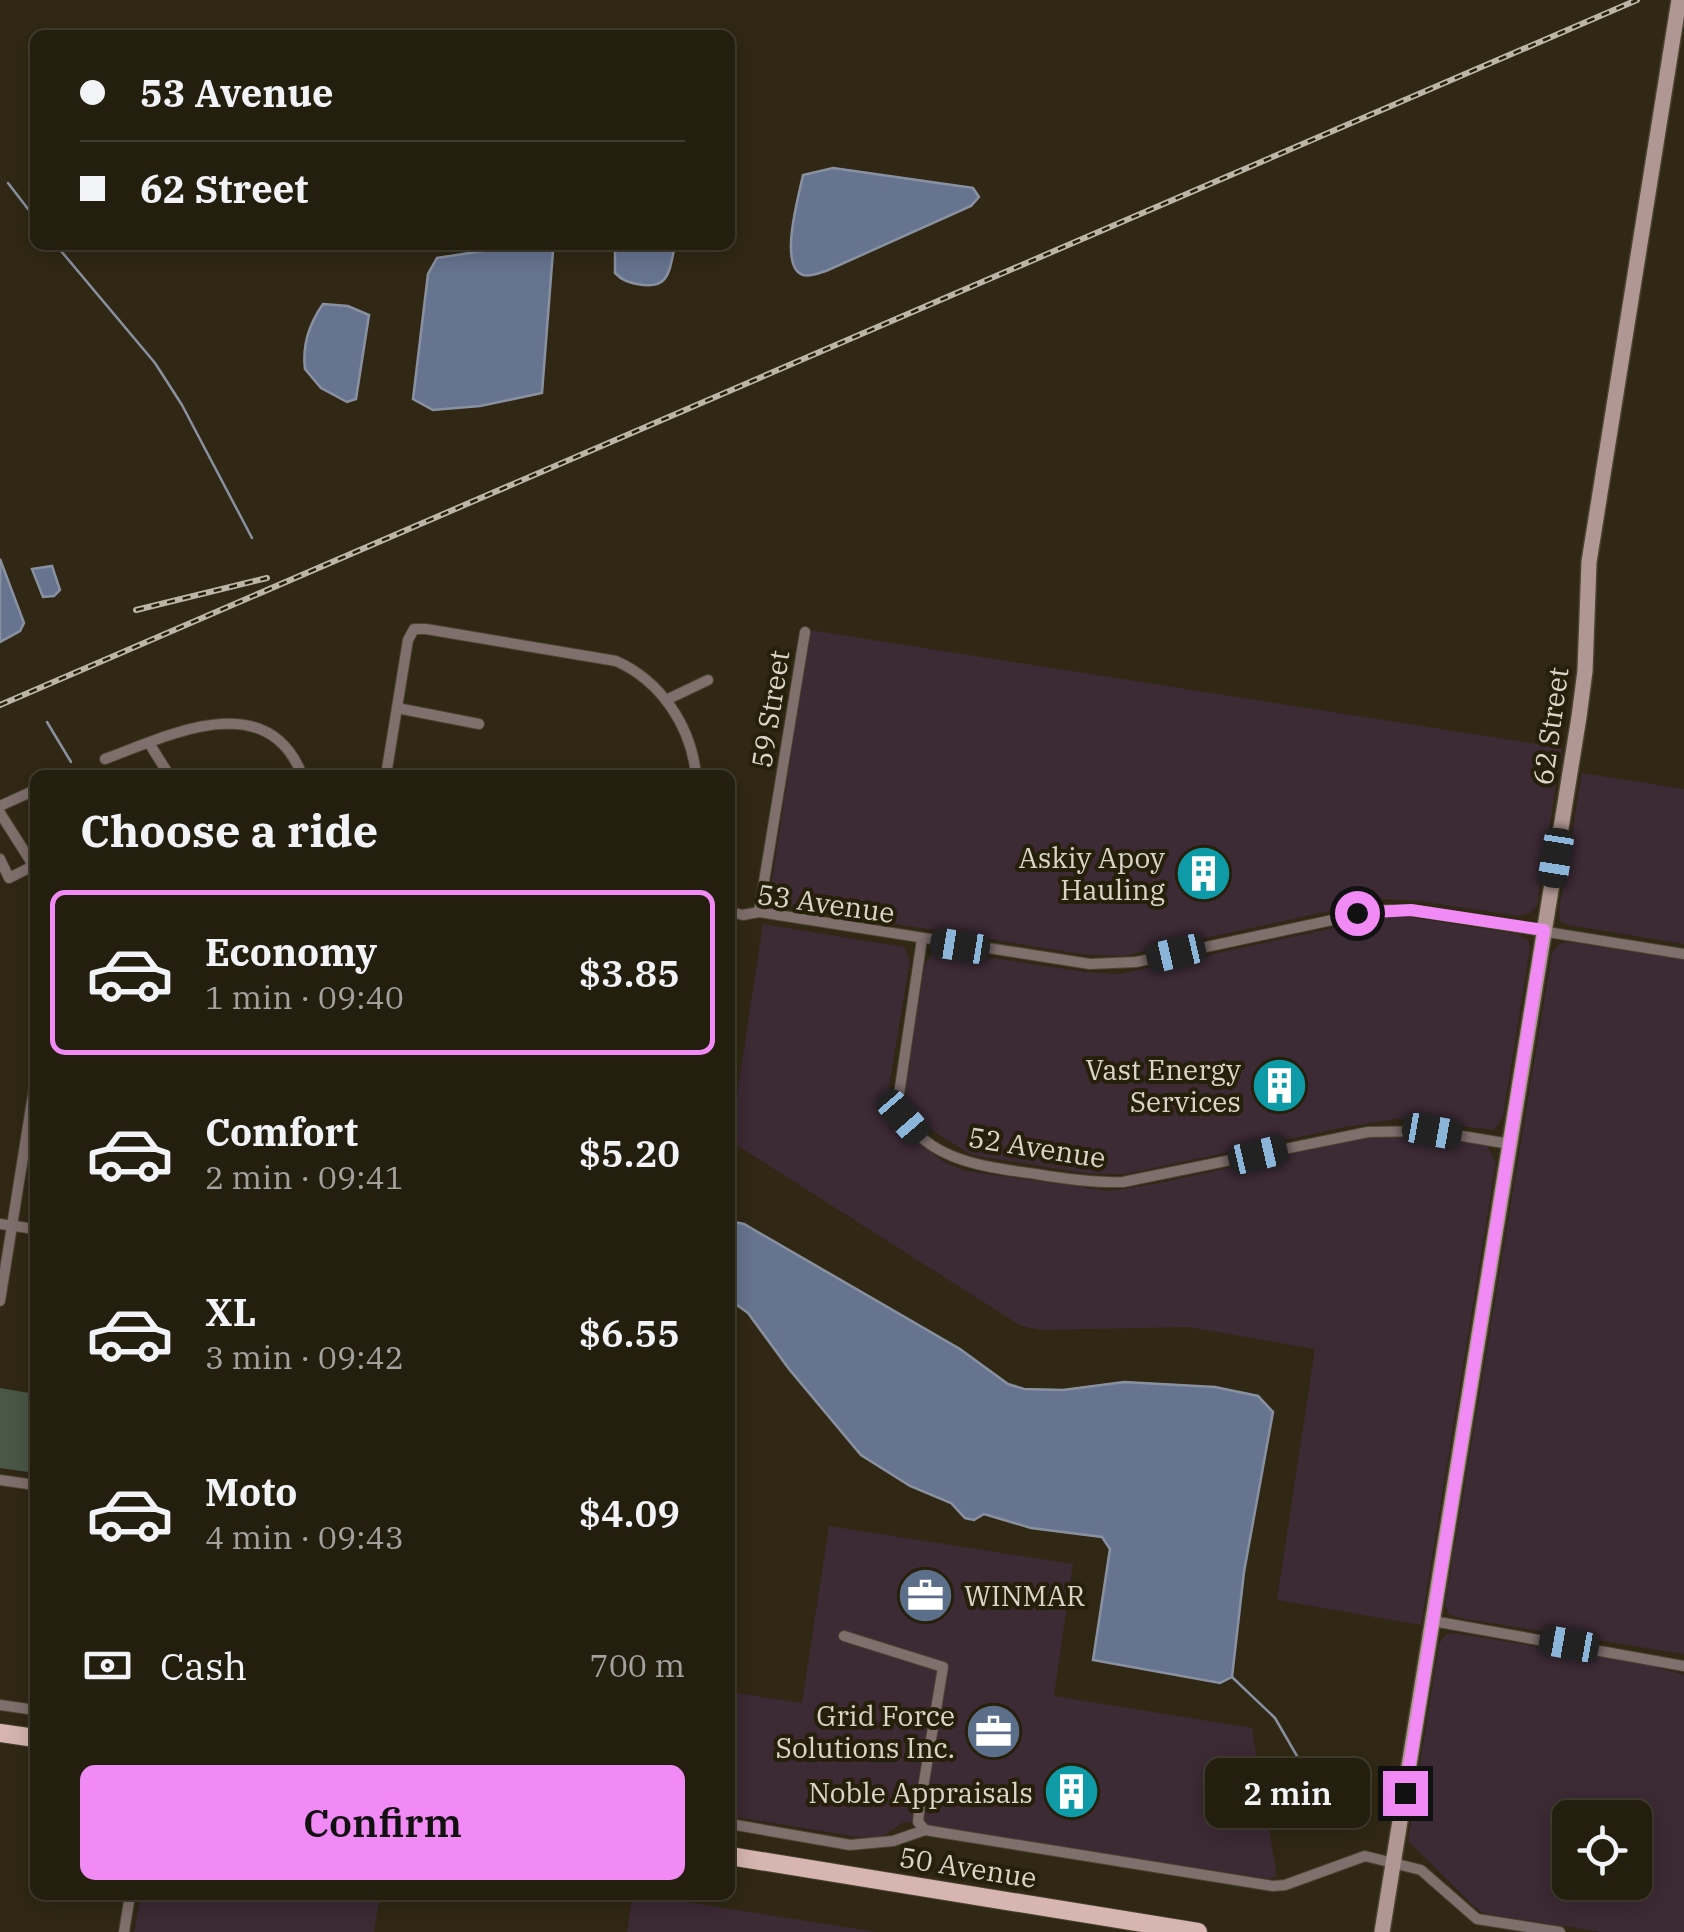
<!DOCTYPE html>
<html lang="en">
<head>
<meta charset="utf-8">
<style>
	:root { --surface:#241e0f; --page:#302b1d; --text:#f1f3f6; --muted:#a3a29e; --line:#413c2f; --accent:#f18af4 }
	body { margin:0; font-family:"IBM Plex Serif",serif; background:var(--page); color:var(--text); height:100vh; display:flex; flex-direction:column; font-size:38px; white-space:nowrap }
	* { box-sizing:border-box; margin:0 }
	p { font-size:32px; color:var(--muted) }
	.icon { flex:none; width:55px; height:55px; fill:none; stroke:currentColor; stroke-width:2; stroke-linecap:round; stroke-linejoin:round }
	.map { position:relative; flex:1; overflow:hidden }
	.side { position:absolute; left:30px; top:770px; width:705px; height:1130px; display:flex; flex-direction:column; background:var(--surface); border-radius:15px; box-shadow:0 5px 25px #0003,0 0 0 2px var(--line) }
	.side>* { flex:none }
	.guide { position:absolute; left:30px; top:30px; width:705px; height:220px; border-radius:15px; box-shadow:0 5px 25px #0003,0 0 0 2px var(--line); display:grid; align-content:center; height:220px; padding:0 50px; background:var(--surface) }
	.fabs { position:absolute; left:1552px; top:1800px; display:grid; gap:20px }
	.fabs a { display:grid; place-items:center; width:100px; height:100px; border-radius:15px; background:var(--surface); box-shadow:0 5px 25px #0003,0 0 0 2px var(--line); font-size:50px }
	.end { position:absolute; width:45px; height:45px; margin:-22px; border:12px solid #f18af4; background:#111; box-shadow:0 0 0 5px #111 }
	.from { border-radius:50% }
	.bubble { position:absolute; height:70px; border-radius:15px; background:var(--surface); box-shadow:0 5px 25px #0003,0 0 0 2px var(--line); font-size:32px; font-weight:600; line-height:70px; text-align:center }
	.car { position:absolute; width:30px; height:60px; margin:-30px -15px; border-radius:12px; box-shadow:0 0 8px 2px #0007; background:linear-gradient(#222 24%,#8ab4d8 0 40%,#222 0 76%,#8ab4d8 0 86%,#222 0) }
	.guide b { display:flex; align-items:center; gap:35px; height:95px; font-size:38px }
	.guide b+b { border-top:2px solid var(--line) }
	.guide i { width:25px; height:25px; background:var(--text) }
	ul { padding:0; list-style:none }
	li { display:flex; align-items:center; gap:30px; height:165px; margin:0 20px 15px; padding:0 30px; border:5px solid transparent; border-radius:15px }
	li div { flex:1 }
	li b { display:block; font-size:38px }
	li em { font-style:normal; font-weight:600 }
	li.active { border-color:var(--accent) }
	li>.icon { width:90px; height:90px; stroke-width:1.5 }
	h2 { padding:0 50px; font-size:45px; line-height:120px }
	.pay { display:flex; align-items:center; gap:25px; height:110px; padding:0 50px; font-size:38px }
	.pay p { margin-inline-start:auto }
	.button { display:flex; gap:20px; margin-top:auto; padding:20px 50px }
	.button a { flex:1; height:115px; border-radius:15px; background:var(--accent); color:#111; font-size:40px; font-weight:600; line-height:115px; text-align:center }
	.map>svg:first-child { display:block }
</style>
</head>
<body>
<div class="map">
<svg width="1684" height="1932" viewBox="0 0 1684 1932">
	<rect width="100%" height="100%" fill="#302814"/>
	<g fill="#3c2a34" fill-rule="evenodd">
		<path d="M810,630L1562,748L1537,906L1530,913L1518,916L1419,901L1384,899L1124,956L1088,955L783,906L774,899L771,887Z"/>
		<path d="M1582,773L1684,789V944L1568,925L1560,921L1559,909Z"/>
		<path d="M1403,916L1518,934L1528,940L1530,948L1503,1117L1494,1130L1397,1119L1346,1127L1125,1174H1090L972,1155L920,1123L908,1110L904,1094L925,964L931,955L940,950L1085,972L1120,974L1380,918Z"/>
		<path d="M763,924L904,947L910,960L889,1086L890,1111L904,1132L944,1162L966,1171L1110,1191L1165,1182L1362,1138L1432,1137L1487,1146L1496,1162L1421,1625L1277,1600L1315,1349L1189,1327L1040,1330L1021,1326L730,1141Z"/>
		<path d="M1569,942L1684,960V1654L1459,1618L1449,1614L1445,1605L1552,953L1559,944Z"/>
		<path d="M829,1526L1073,1564L1054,1696L1252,1728L1277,1876L1269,1879L904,1822L877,1840L730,1816V1692L802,1703Z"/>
		<path d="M1454,1633L1649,1665L1684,1675V1932H1602L1485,1914L1476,1908L1408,1841L1439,1644L1446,1634ZM1570,1818H1635V1882H1570Z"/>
		<path d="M141,1895H380L374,1932H134Z"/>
		<path d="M633,1895H642L877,1932H627Z"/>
	</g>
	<path fill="#4a5746" d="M0,1388L35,1394V1473L0,1468Z"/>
	<g fill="#677490" stroke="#8991a1" stroke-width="2.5">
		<path d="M833,168L973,188L979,197L971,206L826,271C819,273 811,277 803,275C778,267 799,195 803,175Z"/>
		<path d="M522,245H548L553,251L542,393L480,406L433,410L413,399L428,274L437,258Z"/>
		<path d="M615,245H675C669,271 670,291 637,284C627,282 622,280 615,273Z"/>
		<path d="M323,304L348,306L369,315L356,399L347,402L321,388L305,369C302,345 309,324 323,304Z"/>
		<path d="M0,559L24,623L20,631L0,642Z"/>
		<path d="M52,566L60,590L54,596L43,597L32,569Z"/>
		<path d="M730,1221L744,1224L960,1349L1008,1384L1024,1389L1063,1390L1124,1382L1215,1387L1258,1396L1273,1412L1244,1572L1232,1677L1220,1683L1093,1660L1110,1549L1102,1537L1031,1528L984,1514L974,1520L965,1518L951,1503L910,1486L861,1455L789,1369L748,1313L730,1300Z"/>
	</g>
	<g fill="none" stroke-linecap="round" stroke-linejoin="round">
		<g stroke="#8991a1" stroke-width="2.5">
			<path d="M8,183L35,218"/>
			<path d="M56,245L155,363L182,405L252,538"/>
			<path d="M47,722L71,762"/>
			<path d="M1232,1677L1275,1718L1319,1794"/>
		</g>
		<defs>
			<g id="minor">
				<path d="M666,700L708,680"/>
				<path d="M397,708L479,724"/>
				<path d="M149,743L169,775"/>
				<path d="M105,759C167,736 267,685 302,775"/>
				<path d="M386,775L408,640L414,629H426L616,661C661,681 691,726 696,775"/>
				<path d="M0,806L35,790"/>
				<path d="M0,813L35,868"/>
				<path d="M0,859L9,878L33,866"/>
				<path d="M730,912L743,915L759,912L1090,964L1136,962L1379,910H1411L1684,954"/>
				<path d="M759,912L805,632"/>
				<path d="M922,939L898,1101C916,1160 985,1167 1036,1174C1065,1179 1093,1183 1123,1182L1368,1132L1432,1131L1510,1144"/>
				<path d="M0,1224L35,1229"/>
				<path d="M0,1301L35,1082"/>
				<path d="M0,1480L35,1485"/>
				<path d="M1433,1621L1684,1666"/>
				<path d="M844,1636L943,1667L919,1812L918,1822L925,1830"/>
				<path d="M0,1705L35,1710"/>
				<path d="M730,1824L850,1845L893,1841L925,1830L1273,1886L1285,1885L1365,1856L1421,1870L1477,1919L1560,1932"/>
				<path d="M124,1932L130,1895"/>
			</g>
			<path id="secondary" d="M1382,1932L1579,717L1585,671L1589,562L1679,0"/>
			<g id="primary">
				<path d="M0,1733L35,1738"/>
				<path d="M730,1856L1198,1932"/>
			</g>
		</defs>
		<use href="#minor" stroke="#4b4431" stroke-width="12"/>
		<use href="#secondary" stroke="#4b4431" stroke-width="18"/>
		<use href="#primary" stroke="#4b4431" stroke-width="20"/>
		<use href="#minor" stroke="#7f6f6d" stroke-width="10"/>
		<use href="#secondary" stroke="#b19794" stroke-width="15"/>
		<use href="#primary" stroke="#d7b6b1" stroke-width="18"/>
		<defs>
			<g id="rail">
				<path d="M136,610L267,578"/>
				<path d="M0,705L1637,0"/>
			</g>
		</defs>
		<use href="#rail" stroke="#bab5a7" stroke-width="6"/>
		<use href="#rail" stroke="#261f0a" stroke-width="2.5" stroke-dasharray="8" stroke-linecap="butt"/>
	</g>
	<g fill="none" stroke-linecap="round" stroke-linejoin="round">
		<path stroke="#f18af4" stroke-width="12" d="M1357,913L1411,910L1544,930L1405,1793"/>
	</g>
	<defs>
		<symbol id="building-disc" viewBox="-11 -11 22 22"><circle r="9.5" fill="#0f9aa8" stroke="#261f0a"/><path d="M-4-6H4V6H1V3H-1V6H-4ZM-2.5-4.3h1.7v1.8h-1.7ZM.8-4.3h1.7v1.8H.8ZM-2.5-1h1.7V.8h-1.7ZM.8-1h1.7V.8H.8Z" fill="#fff"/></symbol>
		<symbol id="office-disc" viewBox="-11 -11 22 22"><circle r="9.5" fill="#5c6f8a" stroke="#261f0a"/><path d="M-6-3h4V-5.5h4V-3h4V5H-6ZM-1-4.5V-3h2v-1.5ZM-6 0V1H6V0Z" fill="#fff"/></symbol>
	</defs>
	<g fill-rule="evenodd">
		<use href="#building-disc" x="1172" y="842" width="63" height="63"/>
		<use href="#building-disc" x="1248" y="1054" width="63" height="63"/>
		<use href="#office-disc" x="894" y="1564" width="63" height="63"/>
		<use href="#office-disc" x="962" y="1700" width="63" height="63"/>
		<use href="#building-disc" x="1040" y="1760" width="63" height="63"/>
	</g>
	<g text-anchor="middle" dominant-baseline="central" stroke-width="8" stroke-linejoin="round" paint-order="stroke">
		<g font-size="28" fill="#d9d5c8" stroke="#261f0a">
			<text transform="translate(770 709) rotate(-81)">59 Street</text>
			<text transform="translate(1550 726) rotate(-82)">62 Street</text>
			<text transform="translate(826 903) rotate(8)">53 Avenue</text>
			<text transform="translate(1037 1147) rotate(9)">52 Avenue</text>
			<text transform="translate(968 1867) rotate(9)">50 Avenue</text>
		</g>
		<g font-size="28" fill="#d9d5c8" stroke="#261f0a" text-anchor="end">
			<text x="1165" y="857">Askiy Apoy<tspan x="1165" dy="32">Hauling</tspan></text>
			<text x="1241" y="1069">Vast Energy<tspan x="1241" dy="32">Services</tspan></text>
			<text x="964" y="1595" text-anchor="start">WINMAR</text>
			<text x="955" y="1715">Grid Force<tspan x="955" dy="32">Solutions Inc.</tspan></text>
			<text x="1033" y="1792">Noble Appraisals</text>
		</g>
	</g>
</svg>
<div class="fabs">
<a><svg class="icon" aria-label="locate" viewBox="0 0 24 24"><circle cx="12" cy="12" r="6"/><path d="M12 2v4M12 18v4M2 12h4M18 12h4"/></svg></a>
</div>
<i class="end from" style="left:1357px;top:913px"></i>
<i class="end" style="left:1405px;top:1793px"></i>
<div class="bubble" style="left:1205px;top:1758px;width:165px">2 min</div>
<i class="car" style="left:1556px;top:858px;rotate:189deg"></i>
<i class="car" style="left:960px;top:946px;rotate:279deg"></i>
<i class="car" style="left:1176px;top:953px;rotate:257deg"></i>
<i class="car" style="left:903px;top:1117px;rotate:139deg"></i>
<i class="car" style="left:1432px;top:1131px;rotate:100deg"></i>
<i class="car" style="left:1258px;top:1155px;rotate:77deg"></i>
<i class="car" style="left:1569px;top:1644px;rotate:280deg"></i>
<div class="guide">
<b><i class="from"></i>53 Avenue</b>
<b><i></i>62 Street</b>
</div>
<section class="side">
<h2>Choose a ride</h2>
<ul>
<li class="active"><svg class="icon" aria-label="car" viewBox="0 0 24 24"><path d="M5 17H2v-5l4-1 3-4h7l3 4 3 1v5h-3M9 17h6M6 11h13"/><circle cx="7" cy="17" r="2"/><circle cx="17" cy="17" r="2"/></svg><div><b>Economy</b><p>1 min · 09:40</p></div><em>$3.85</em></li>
<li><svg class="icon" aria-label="car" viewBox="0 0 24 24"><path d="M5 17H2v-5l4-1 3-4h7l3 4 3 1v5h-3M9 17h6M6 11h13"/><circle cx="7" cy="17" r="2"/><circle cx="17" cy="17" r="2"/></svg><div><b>Comfort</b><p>2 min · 09:41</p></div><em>$5.20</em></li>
<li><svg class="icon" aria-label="car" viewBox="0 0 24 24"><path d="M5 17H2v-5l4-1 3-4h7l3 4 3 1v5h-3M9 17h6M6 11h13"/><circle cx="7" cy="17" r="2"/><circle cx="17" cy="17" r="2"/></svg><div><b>XL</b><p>3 min · 09:42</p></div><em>$6.55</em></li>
<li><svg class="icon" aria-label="car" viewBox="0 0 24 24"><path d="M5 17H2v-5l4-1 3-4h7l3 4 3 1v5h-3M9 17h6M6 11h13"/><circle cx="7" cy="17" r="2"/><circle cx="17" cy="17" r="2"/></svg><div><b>Moto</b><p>4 min · 09:43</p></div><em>$4.09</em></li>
</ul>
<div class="pay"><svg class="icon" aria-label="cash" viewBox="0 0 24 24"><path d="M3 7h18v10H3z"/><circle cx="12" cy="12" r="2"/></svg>Cash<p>700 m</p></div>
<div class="button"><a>Confirm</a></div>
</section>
</div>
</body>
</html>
